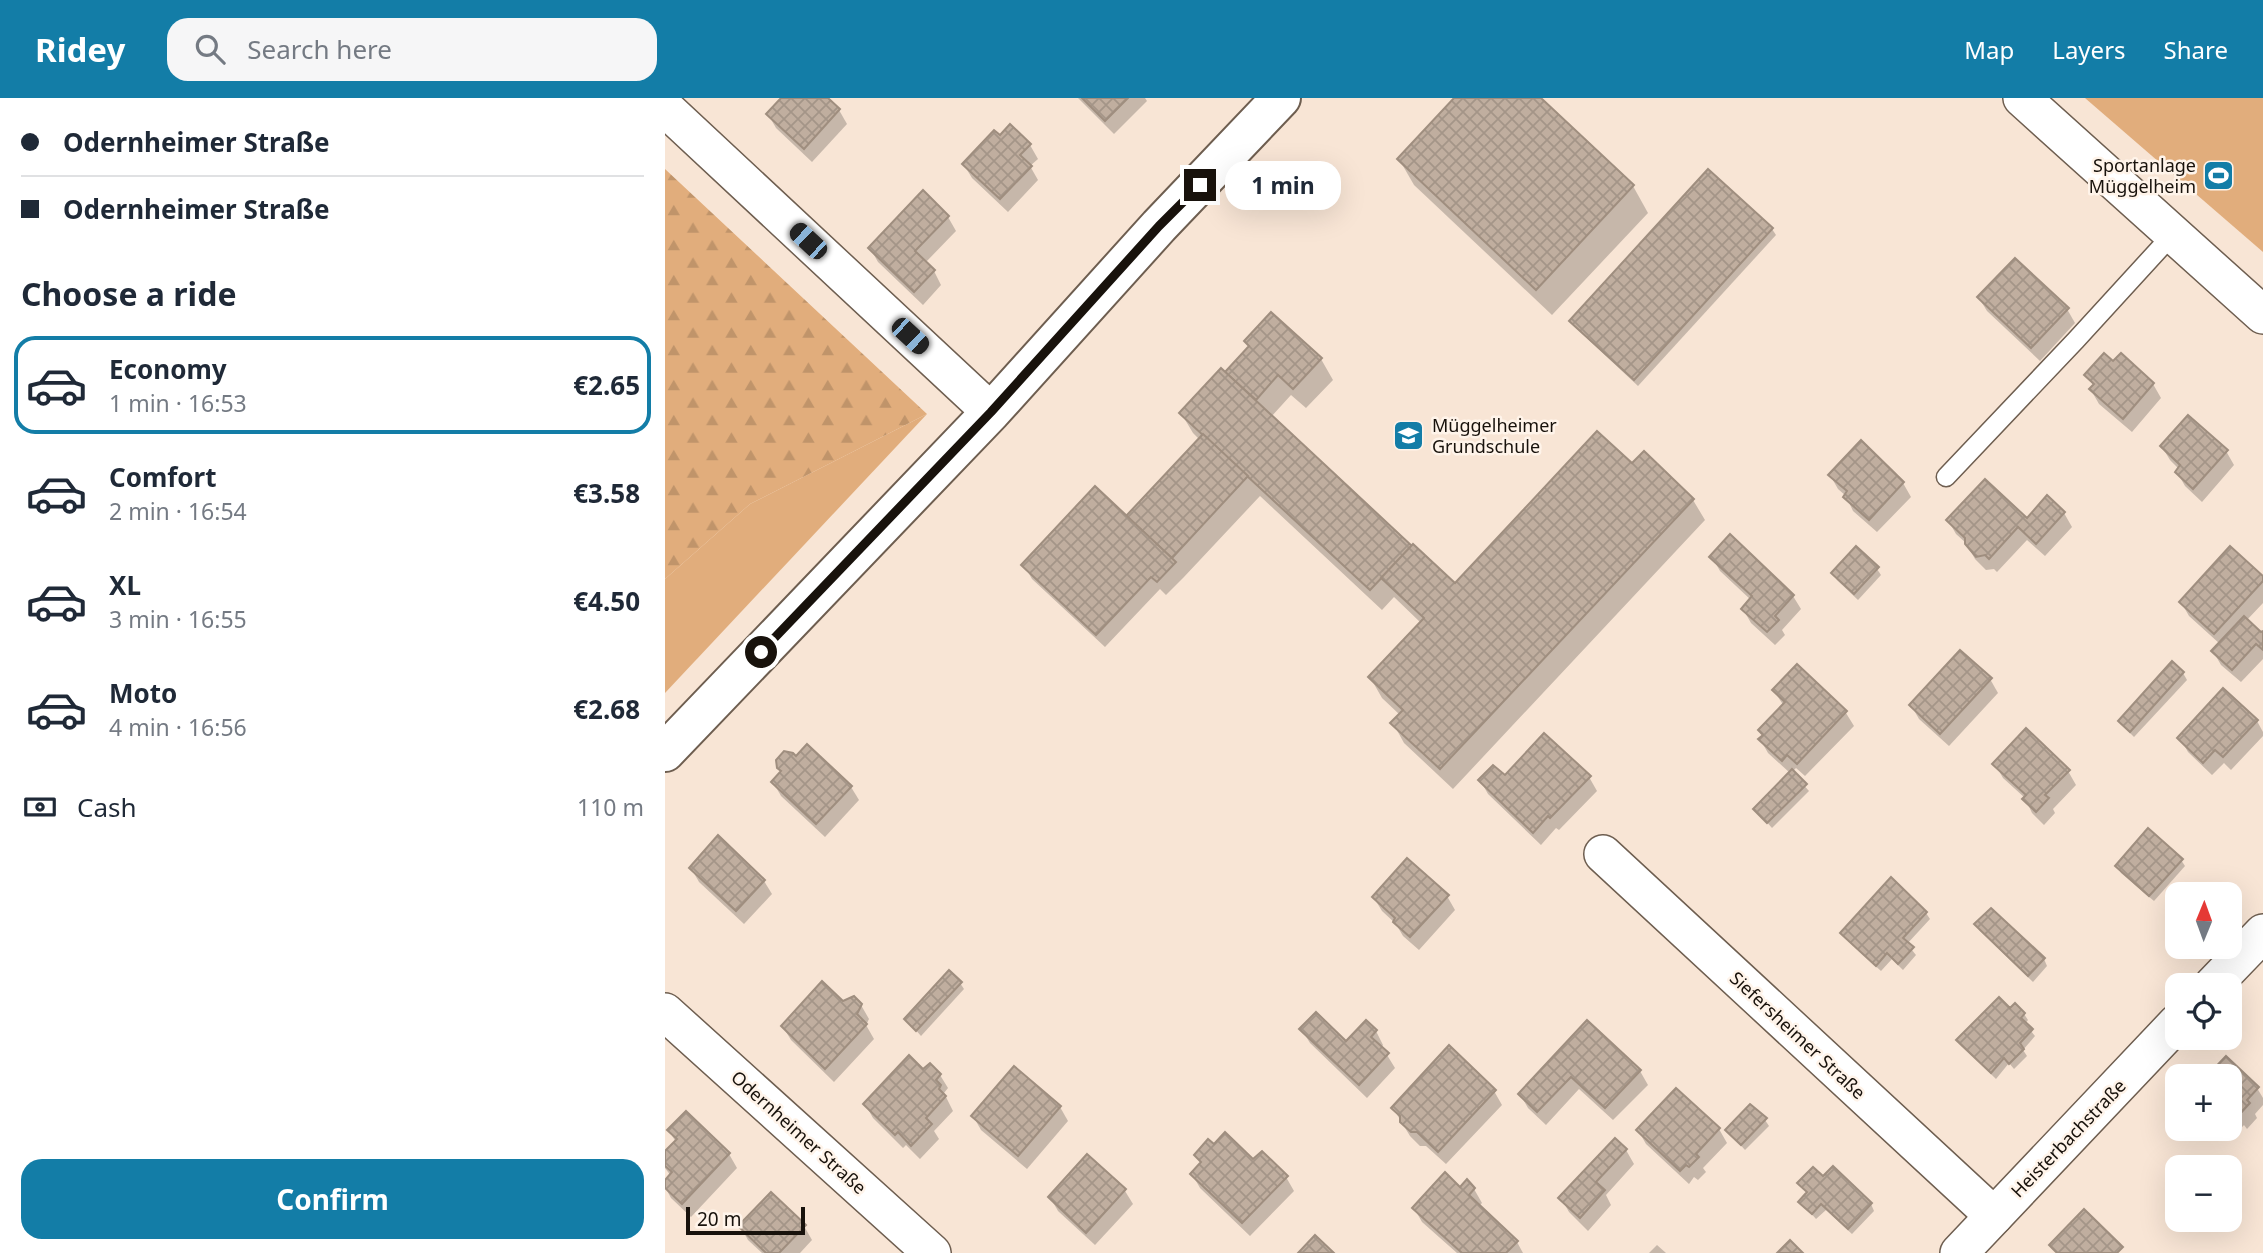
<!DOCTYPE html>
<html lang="en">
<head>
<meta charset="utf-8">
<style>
	:root { --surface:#fff; --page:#f6f6f7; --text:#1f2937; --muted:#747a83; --line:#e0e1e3; --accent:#137da7 }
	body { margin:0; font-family:"Noto Sans",sans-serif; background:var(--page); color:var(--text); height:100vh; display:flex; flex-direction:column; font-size:26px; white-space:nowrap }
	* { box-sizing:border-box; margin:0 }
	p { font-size:23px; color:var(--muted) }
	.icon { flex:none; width:38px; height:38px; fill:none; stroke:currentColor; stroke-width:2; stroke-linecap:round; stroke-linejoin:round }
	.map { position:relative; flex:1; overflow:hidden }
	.side { display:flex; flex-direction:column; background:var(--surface); width:665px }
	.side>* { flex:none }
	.banner { display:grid; align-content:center; height:154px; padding:0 21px; background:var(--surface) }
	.needle { width:46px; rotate:1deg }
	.fabs { position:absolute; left:1500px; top:784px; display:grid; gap:14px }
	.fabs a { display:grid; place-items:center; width:77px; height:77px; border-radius:14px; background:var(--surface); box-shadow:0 7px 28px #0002; font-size:35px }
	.scale { position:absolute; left:21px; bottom:18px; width:119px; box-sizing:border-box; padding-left:7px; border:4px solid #18120c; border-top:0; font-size:19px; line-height:24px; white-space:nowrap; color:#18120c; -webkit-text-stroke:5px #fff4ea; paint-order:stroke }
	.end { position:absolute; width:32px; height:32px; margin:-16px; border:9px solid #18120c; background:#fff; box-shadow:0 0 0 4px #fff }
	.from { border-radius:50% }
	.bubble { position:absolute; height:49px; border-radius:21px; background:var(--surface); box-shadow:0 7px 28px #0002; font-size:23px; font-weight:700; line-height:49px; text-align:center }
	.car { position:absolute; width:21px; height:42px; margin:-21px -10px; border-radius:9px; box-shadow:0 0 5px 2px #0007; background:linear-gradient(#222 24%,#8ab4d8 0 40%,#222 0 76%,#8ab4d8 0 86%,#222 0) }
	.banner b { display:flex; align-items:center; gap:24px; height:66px; font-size:26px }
	.banner b+b { border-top:2px solid var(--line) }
	.banner i { width:18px; height:18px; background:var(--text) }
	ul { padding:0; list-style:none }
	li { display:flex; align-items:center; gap:21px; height:98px; margin:0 14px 10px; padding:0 7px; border:4px solid transparent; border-radius:21px }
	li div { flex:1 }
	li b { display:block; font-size:26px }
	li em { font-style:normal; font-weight:700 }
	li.current { border-color:var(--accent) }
	li>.icon { width:63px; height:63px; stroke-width:1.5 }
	h2 { padding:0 21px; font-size:32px; line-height:84px }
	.pay { display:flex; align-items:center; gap:18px; height:77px; padding:0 21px; font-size:26px }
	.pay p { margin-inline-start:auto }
	.action { display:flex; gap:14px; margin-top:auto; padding:14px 21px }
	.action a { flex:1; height:80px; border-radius:21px; background:var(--accent); color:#fff; font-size:28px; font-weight:700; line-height:80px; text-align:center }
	header { display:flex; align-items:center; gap:42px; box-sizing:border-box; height:98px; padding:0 35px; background:var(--accent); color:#fff }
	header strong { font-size:33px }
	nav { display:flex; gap:38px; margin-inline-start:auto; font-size:24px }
	.search { width:490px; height:63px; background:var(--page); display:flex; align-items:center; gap:18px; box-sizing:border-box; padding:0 24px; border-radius:21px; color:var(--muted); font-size:26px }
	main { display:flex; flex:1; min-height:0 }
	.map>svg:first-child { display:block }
</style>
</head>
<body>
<header>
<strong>Ridey</strong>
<div class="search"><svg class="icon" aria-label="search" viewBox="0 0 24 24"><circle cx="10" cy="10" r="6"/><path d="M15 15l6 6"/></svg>Search here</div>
<nav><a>Map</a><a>Layers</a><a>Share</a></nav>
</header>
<main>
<section class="side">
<div class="banner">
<b><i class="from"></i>Odernheimer Straße</b>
<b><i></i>Odernheimer Straße</b>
</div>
<h2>Choose a ride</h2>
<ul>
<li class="current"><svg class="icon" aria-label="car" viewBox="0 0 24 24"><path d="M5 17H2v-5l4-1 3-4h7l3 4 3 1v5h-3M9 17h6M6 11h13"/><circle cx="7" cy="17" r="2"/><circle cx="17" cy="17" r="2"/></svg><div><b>Economy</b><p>1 min · 16:53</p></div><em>€2.65</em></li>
<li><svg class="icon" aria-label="car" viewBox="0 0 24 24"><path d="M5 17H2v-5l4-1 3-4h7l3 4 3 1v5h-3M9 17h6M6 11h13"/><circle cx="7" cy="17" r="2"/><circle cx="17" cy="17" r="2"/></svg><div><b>Comfort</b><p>2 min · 16:54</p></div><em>€3.58</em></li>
<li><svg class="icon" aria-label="car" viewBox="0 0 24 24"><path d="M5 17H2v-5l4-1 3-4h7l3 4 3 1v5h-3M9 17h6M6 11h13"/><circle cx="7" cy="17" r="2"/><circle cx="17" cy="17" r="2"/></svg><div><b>XL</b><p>3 min · 16:55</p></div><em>€4.50</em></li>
<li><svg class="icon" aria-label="car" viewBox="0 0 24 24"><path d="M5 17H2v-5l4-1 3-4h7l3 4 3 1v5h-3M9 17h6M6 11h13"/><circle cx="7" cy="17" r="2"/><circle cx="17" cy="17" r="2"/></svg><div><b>Moto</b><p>4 min · 16:56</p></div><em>€2.68</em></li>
</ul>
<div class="pay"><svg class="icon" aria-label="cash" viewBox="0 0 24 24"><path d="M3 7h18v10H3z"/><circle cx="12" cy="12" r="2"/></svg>Cash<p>110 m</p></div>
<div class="action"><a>Confirm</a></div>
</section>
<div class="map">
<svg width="1598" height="1155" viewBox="0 0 1598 1155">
	<defs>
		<pattern id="forest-firs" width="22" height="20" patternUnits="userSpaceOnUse" patternTransform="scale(1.75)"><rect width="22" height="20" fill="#e1ad7c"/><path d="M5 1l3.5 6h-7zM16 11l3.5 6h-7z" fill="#c0946a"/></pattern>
		<pattern id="building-cross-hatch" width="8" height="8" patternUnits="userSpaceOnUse" patternTransform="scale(1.75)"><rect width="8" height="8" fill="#c0ae9f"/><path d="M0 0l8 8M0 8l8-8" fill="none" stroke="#a49588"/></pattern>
	</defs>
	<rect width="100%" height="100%" fill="#f8e5d5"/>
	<g fill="#e1ad7c">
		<path d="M1420,0H1598V154Z"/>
		<path d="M262,316L0,595V481L85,406Z"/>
	</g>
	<path fill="url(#forest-firs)" d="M0,71L262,316L85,406L0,481Z"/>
	<g fill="#0003">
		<path d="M118,0H161L174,12L182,26L147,64L111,30L103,16Z"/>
		<path d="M413,0H480L482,3L449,36Z"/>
		<path d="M792,0H874L968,88L983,115L887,217L749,87L734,61Z"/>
		<path d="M335,40L365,47L373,61L365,68L373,82L343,114L307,80L299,67Z"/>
		<path d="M283,119L291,133L260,165L269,173L276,187L258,207L213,164L205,150Z"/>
		<path d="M1107,131L1111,137L973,288L910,229L906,223Z"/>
		<path d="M1314,200L1402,211L1410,225L1375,263L1322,213Z"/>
		<path d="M581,243L656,261L668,282L641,310L626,297L606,319L747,451L790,487L967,368L1028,402L1040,422L788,691L739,645L728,625L735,617L717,600L705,579L756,525L729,499L717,512L595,398L519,479L501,497L495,491L440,549L367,481L359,467L462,420L535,342L528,335L516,315L560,276L585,250Z"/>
		<path d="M1456,257L1488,286L1496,300L1467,334L1434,306L1426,292L1429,289L1422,277L1449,266Z"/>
		<path d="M1497,349L1561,353L1569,367L1537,404L1520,388L1512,374L1514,371L1505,362Z"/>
		<path d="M1165,377L1238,385L1246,399L1212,434L1188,413L1181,398L1173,391Z"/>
		<path d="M1399,415L1407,429L1380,458L1362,442L1332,474L1329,471L1321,472L1310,461L1301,445L1291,436L1283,422H1362Z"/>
		<path d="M1047,459L1128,498L1136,511L1117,532L1120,537L1110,547L1086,525L1078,511L1086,502L1055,473Z"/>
		<path d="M1212,471L1216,477L1193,502L1172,482L1168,476Z"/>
		<path d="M1598,480V505L1581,523L1596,537L1598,535V561L1576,584L1556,567L1548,553L1555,546L1524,518L1516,504Z"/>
		<path d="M1132,569L1181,615L1189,628L1140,678L1131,670L1127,674L1144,693L1107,730L1090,711L1125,675L1103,655L1095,641L1119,608L1109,593Z"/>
		<path d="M1518,575L1522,582L1469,639L1459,629L1455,623Z"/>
		<path d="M1325,581L1333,595L1284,648L1254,621L1246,607Z"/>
		<path d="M1592,623L1598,634V638L1566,672L1559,665L1547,677L1523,654L1515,640Z"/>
		<path d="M1330,666L1403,673L1411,687L1388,711L1390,715L1379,727L1367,715L1360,700L1338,680Z"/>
		<path d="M117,675L186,689L194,702L160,739L116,698L108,684Z"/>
		<path d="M840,679H924L932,693L894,732L891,730L876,747L823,696L815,682Z"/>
		<path d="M1516,762L1520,768L1489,803L1456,775L1452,768Z"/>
		<path d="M26,770L99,783L107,796L79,826L34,784Z"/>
		<path d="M782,798L790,812L754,852L738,838L731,826L717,813L709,800Z"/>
		<path d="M1261,815L1265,821L1242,846L1251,857L1238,872L1227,861L1216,873L1181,841L1177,835Z"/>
		<path d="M1311,827L1379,861L1382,868L1368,884L1315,833Z"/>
		<path d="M295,885L299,891L256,938L241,921Z"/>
		<path d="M178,905L196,907L204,921L201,927L209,941L169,984L126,942L118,929Z"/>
		<path d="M1359,916L1363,922L1360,926L1370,938L1358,952L1362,958L1349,971L1344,965L1331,981L1297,948L1294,942Z"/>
		<path d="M923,925L975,973L983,987L948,1022L914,991L881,1027L863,1010L855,996Z"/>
		<path d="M637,932L681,945L711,933L718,947L716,950L722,957L730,970L702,1000L645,945Z"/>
		<path d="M1561,961L1592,990L1598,1000V1007L1590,1016L1592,1020L1582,1031L1579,1027L1567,1040L1557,1031H1564V978H1544Z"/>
		<path d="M349,970L395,1009L403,1023L362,1071L316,1032L308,1018Z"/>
		<path d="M275,977L283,990L279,995L288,1013L269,1033L274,1041L255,1061L241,1047L238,1050L208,1020L200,1006Z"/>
		<path d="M829,993L837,1007L781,1066L761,1048H755L745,1038L728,1010Z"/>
		<path d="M1100,1022L1104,1028L1080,1052L1063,1033Z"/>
		<path d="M1054,1031L1062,1045L1038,1070L1041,1074L1033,1082L1029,1079L1024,1086L981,1046L973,1032Z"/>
		<path d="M4,1033L64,1056L72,1070L26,1119L6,1100L0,1089V1084L6,1078L0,1070V1056L11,1044Z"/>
		<path d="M961,1052L969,1066L941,1097L946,1107L923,1133L904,1114L896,1100Z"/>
		<path d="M531,1057L588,1064L621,1079L629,1093L585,1138L535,1090L527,1076L536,1066Z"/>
		<path d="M422,1059L460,1093L468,1106L430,1147L393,1113L385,1099Z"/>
		<path d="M1158,1081L1206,1106L1209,1113L1187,1136L1161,1112L1151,1121L1136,1104L1143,1096L1135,1085Z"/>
		<path d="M809,1091L817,1105L814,1108L852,1144L858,1155H792L757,1124L749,1110L795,1092Z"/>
		<path d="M75,1128H139L147,1142L135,1155H97L83,1142Z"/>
		<path d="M992,1147L1001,1155H984Z"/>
	</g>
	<g fill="url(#building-cross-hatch)" stroke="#9f8e7f" stroke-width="2">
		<path d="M116,0H163L175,11L139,51L101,16Z"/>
		<path d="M417,0H463L440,23Z"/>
		<path d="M789,0H876L969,87L871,192L732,61Z"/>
		<path d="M345,26L366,46L355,57L367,68L335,101L297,66L329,32L335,37Z"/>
		<path d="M1043,71L1108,130L969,282L904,223Z"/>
		<path d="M258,92L284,118L250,153L270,172L249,194L203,150Z"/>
		<path d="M1350,160L1404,210L1366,250L1312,199Z"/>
		<path d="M606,214L657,260L628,291L613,277L591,302L560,274L584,248L579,243Z"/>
		<path d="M1439,255L1448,263L1456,255L1489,285L1458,321L1424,291L1429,286L1419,277Z"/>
		<path d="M556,270L747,448L705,492L514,315Z"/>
		<path d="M1523,317L1563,352L1528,391L1510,374L1515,367L1495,348Z"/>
		<path d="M932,333L967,365L979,353L1029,401L775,671L725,625L738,612L703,579L759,520L716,480L748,446L790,485Z"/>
		<path d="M538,336L583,378L507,460L461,418Z"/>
		<path d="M1196,342L1239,384L1204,422L1178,399L1182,393L1163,377Z"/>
		<path d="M1320,381L1362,420L1382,397L1400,414L1371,446L1353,429L1324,461L1320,457L1311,459L1300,446V440L1281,422Z"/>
		<path d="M430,388L511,464L492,484L486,479L431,537L356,467Z"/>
		<path d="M1065,436L1129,497L1110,518L1114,522L1102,534L1076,511L1087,498L1044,459Z"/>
		<path d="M1191,448L1214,469L1189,496L1166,475Z"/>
		<path d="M1565,448L1598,478V483L1549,536L1514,504Z"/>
		<path d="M1579,518L1596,534L1598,533V552L1591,546L1567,572L1546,553Z"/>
		<path d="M1295,552L1327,580L1275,636L1244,607Z"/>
		<path d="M1507,563L1519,574L1465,634L1453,623Z"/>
		<path d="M1132,566L1182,613L1132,666L1122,657L1117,663L1093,641L1098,637L1093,632L1120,604L1107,592Z"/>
		<path d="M1558,590L1593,622L1558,659L1550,652L1538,665L1512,640Z"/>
		<path d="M1361,630L1405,672L1380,697L1384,700L1371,714L1357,701L1361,697L1327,666Z"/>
		<path d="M879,635L926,678L885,720L883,718L868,735L813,682L828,667L840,677Z"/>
		<path d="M142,646L187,688L151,726L106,684L116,673L112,670L111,662L119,653L128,655L131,658Z"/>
		<path d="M1127,671L1142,686L1102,725L1088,711Z"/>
		<path d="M1483,730L1518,761L1484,798L1450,768Z"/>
		<path d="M53,737L100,782L71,813L24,770Z"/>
		<path d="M742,760L784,797L745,839L728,824L730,820L707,799Z"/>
		<path d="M1226,779L1262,814L1238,840L1249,849L1233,866L1222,855L1211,868L1175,835Z"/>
		<path d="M1326,810L1380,860L1363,878L1309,826Z"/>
		<path d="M284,872L297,884L251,933L239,921Z"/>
		<path d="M157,883L178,903L189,898L197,906L192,916L202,926L160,971L116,928Z"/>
		<path d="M1334,899L1345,910L1350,905L1360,915L1356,920L1368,931L1355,945L1359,951L1344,966L1339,960L1326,975L1291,942Z"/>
		<path d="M651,914L681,943L701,922L712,932L706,939L724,955L694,987L634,931Z"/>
		<path d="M922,922L976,972L940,1010L906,979L872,1014L853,996Z"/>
		<path d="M784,947L831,992L773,1054L752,1034H746L735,1024V1018L726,1010Z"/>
		<path d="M244,957L258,971L265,965L276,976L271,982L276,987L274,991L281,998L261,1020L267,1026L246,1048L233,1034L230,1037L198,1006Z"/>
		<path d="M1561,958L1594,989L1582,1002L1585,1005L1573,1018L1570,1015L1564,1020V978H1542Z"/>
		<path d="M349,968L396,1008L353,1058L306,1018Z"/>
		<path d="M1011,990L1055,1030L1031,1056L1034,1059L1024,1069L1021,1067L1015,1073L971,1032Z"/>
		<path d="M1085,1006L1102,1020L1076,1047L1060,1032Z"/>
		<path d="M21,1013L65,1055L17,1106L0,1090V1082L7,1074L0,1068V1053L12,1041L2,1032Z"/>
		<path d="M560,1034L588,1061L597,1053L623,1078L577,1125L525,1076L536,1064L529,1057L543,1041L549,1046Z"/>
		<path d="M950,1040L962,1051L931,1084L940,1092L915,1120L893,1100Z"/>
		<path d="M422,1056L461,1091L421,1135L383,1099Z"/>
		<path d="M1168,1068L1207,1105L1183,1131L1156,1106L1147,1116L1133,1104L1142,1094L1132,1085L1148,1069L1158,1078Z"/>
		<path d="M780,1074L795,1089L802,1081L810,1090L804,1097L853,1143L841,1155H797L747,1110Z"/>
		<path d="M106,1094L141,1127L114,1155H101L73,1128Z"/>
		<path d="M1419,1111L1458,1149L1452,1155H1392L1384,1147Z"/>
		<path d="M650,1137L669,1155H633Z"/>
		<path d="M1125,1142L1138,1155H1112Z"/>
	</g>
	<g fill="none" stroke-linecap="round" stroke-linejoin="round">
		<defs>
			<path id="service" d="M1281,379L1411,242L1508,136"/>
			<g id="minor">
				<path d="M1357,0L1598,217"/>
				<path d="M0,10L326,314"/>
				<path d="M938,756L1329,1118"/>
				<path d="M1548,887L1598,835"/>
				<path d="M0,914L267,1155"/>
				<path d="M1294,1155L1512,925"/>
			</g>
			<path id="tertiary" d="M0,654L326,314L494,128L616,0"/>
		</defs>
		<use href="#service" stroke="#6e5e50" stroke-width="21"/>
		<use href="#minor" stroke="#6e5e50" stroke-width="40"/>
		<use href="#tertiary" stroke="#6e5e50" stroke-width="42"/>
		<use href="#service" stroke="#fff" stroke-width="18"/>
		<use href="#minor" stroke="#fff" stroke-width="37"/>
		<use href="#tertiary" stroke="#fff" stroke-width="38"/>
	</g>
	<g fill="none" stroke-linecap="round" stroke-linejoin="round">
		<path stroke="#18120c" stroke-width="9" d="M96,554L326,314L494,128L535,87"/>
	</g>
	<defs>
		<symbol id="stadium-square" viewBox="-11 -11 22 22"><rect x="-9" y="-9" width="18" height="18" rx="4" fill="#137da7" stroke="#fff4ea"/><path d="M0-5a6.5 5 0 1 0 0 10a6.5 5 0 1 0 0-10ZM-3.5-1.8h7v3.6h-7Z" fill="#fff"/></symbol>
		<symbol id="school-square" viewBox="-11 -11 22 22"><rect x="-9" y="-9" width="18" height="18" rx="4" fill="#137da7" stroke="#fff4ea"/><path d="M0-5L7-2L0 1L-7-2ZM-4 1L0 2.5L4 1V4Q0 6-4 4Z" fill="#fff"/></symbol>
	</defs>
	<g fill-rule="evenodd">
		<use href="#stadium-square" x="1536" y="60" width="35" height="35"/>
		<use href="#school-square" x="726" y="320" width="35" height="35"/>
	</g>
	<g text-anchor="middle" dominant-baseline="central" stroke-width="5" stroke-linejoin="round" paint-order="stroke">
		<g font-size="18" fill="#18120c" stroke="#fff4ea" text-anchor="end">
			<text x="1531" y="67">Sportanlage<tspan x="1531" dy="21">Müggelheim</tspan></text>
			<text x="767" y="327" text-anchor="start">Müggelheimer<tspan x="767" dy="21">Grundschule</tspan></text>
		</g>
		<g font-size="18" fill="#18120c" stroke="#fff4ea">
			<text transform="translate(1133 937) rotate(43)">Siefersheimer Straße</text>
			<text transform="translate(134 1034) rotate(42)">Odernheimer Straße</text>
			<text transform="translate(1403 1040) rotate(-46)">Heisterbachstraße</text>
		</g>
	</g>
</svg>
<div class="fabs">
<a><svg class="needle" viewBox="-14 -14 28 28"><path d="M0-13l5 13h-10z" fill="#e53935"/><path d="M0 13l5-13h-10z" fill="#747a83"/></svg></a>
<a><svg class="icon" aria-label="locate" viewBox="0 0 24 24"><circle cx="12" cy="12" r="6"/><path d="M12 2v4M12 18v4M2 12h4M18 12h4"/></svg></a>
<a>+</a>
<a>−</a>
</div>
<div class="scale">20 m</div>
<i class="end from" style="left:96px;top:554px"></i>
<i class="end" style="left:535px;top:87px"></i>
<div class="bubble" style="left:560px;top:63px;width:116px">1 min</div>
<i class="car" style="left:143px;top:143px;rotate:313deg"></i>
<i class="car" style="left:245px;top:238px;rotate:133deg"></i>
</div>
</main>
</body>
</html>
